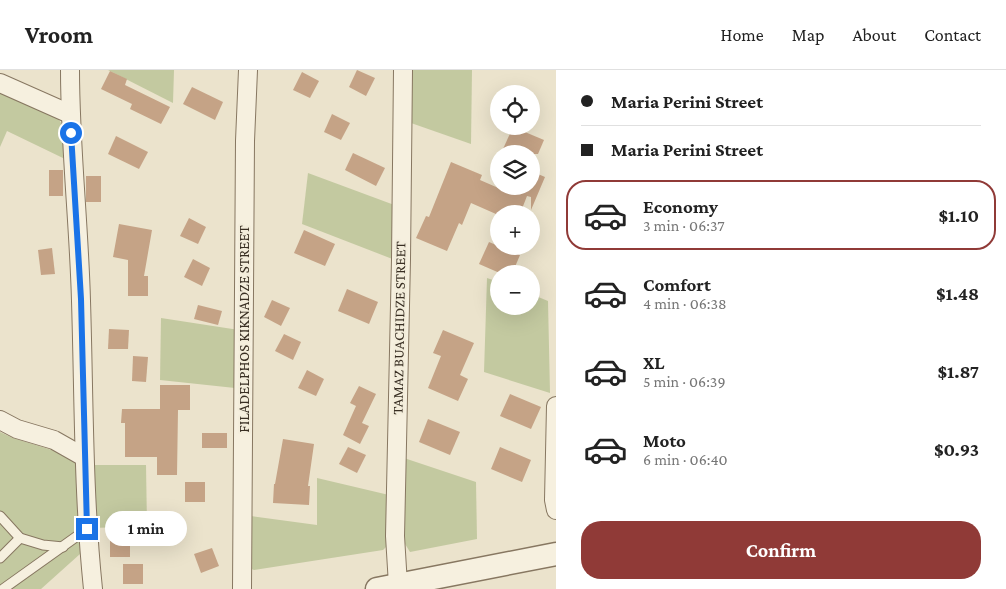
<!DOCTYPE html>
<html lang="en">
<head>
<meta charset="utf-8">
<style>
	:root { --surface:#fff; --page:#f2f2f2; --text:#222; --muted:#767676; --line:#e0e0e0; --accent:#903a37 }
	body { margin:0; font-family:"Crimson Pro",serif; background:var(--page); color:var(--text); height:100vh; display:flex; flex-direction:column; font-size:19px; white-space:nowrap }
	* { box-sizing:border-box; margin:0 }
	p { font-size:16px; color:var(--muted) }
	.icon { flex:none; width:28px; height:28px; fill:none; stroke:currentColor; stroke-width:2; stroke-linecap:round; stroke-linejoin:round }
	.map { position:relative; flex:1; overflow:hidden }
	.sheet { display:flex; flex-direction:column; background:var(--surface); width:450px }
	.sheet>* { flex:none }
	.guide { display:grid; align-content:center; height:110px; padding:0 25px; background:var(--surface) }
	.tools { position:absolute; left:490px; top:15px; display:grid; gap:10px }
	.tools a { display:grid; place-items:center; width:50px; height:50px; border-radius:50%; background:var(--surface); box-shadow:0 5px 20px #0002; font-size:25px }
	.end { position:absolute; width:22px; height:22px; margin:-11px; border:6px solid #1a73e8; background:#fff; box-shadow:0 0 0 2px #fff }
	.from { border-radius:50% }
	.bubble { position:absolute; height:35px; border-radius:18px; background:var(--surface); box-shadow:0 5px 20px #0002; font-size:16px; font-weight:700; line-height:35px; text-align:center }
	.guide b { display:flex; align-items:center; gap:18px; height:48px; font-size:19px }
	.guide b+b { border-top:1px solid var(--line) }
	.guide i { width:12px; height:12px; background:var(--text) }
	ul { padding:0; list-style:none }
	li { display:flex; align-items:center; gap:15px; height:70px; margin:0 10px 8px; padding:0 15px; border:2px solid transparent; border-radius:20px }
	li div { flex:1 }
	li b { display:block; font-size:19px }
	li em { font-style:normal; font-weight:700 }
	li.selected { border-color:var(--accent) }
	li>.icon { width:45px; height:45px; stroke-width:1.5 }
	.primary-button { display:flex; gap:10px; margin-top:auto; padding:10px 25px }
	.primary-button a { flex:1; height:58px; border-radius:20px; background:var(--accent); color:#fff; font-size:20px; font-weight:700; line-height:58px; text-align:center }
	header { display:flex; align-items:center; gap:30px; box-sizing:border-box; height:70px; padding:0 25px; background:var(--surface); border-bottom:1px solid var(--line) }
	header strong { font-size:24px }
	nav { display:flex; gap:28px; margin-inline-start:auto; font-size:18px }
	main { display:flex; flex:1; min-height:0 }
	.map>svg:first-child { display:block }
</style>
</head>
<body>
<header>
<strong>Vroom</strong>
<nav><a>Home</a><a>Map</a><a>About</a><a>Contact</a></nav>
</header>
<main>
<div class="map">
<svg width="556" height="519" viewBox="0 0 556 519">
	<rect width="100%" height="100%" fill="#ebe3cc"/>
	<g fill="#c3c9a0">
		<path d="M108,0H174L173,33Z"/>
		<path d="M411,0H472L471,74L411,53Z"/>
		<path d="M0,17L58,48L65,60V89L7,61L0,77Z"/>
		<path d="M308,103L397,136L395,190L302,154Z"/>
		<path d="M487,208L499,212V236H531V224L548,231L550,323L484,302Z"/>
		<path d="M161,248L239,260L235,318L160,310Z"/>
		<path d="M0,362L13,368L78,388L80,484L41,519H0Z"/>
		<path d="M404,388L476,412L477,469L410,482L402,469Z"/>
		<path d="M92,395H146L147,456L93,458Z"/>
		<path d="M317,408L389,425L386,477L383,480L254,500L249,498L251,446L317,455Z"/>
	</g>
	<g fill="#c5a386">
		<path d="M357,0L375,8L366,26L349,17Z"/>
		<path d="M110,1L127,9L125,15L170,37L161,54L130,39L132,34L101,19Z"/>
		<path d="M302,2L319,11L310,28L293,20Z"/>
		<path d="M192,17L223,32L215,50L183,34Z"/>
		<path d="M332,44L350,53L341,70L324,62Z"/>
		<path d="M513,57L544,70L538,84H514L503,79Z"/>
		<path d="M116,66L148,82L139,99L108,84Z"/>
		<path d="M353,83L385,98L376,116L345,100Z"/>
		<path d="M451,92L482,105L480,110L503,120L505,116H531V101L545,107L531,140V127L527,126L520,144H496L471,133L462,155L459,153L447,181L416,168L426,146L429,147Z"/>
		<rect x="49" y="100" width="14" height="26"/>
		<rect x="86" y="106" width="15" height="26"/>
		<path d="M189,148L206,157L198,174L180,166Z"/>
		<path d="M119,154L152,160L144,206H148V226H128V190L113,187Z"/>
		<path d="M304,160L335,174L325,196L294,183Z"/>
		<path d="M489,172L520,185L512,204H502L479,194Z"/>
		<path d="M52,178L55,204L41,205L38,180Z"/>
		<path d="M193,189L210,198L202,216L184,207Z"/>
		<path d="M347,219L378,232L369,254L338,241Z"/>
		<path d="M272,230L290,238L281,256L264,247Z"/>
		<path d="M198,235L222,241L218,255L194,249Z"/>
		<path d="M109,259L129,260L128,279H108Z"/>
		<path d="M443,260L474,273L460,305L468,309L458,331L428,318L441,286L433,283Z"/>
		<path d="M284,264L301,272L293,290L275,281Z"/>
		<path d="M133,286L148,287L146,312L132,311Z"/>
		<path d="M307,300L324,309L316,326L298,318Z"/>
		<path d="M160,315H190V340H178L177,405H157V387H125V353H121L122,339H160Z"/>
		<path d="M359,316L376,324L362,353L369,356L360,374L343,365L356,336L350,333Z"/>
		<path d="M510,324L541,337L531,359L500,346Z"/>
		<path d="M428,349L460,362L450,385L419,372Z"/>
		<rect x="202" y="363" width="25" height="15"/>
		<path d="M283,369L314,374L308,416H310L309,435L273,433L274,414H275Z"/>
		<path d="M348,377L366,385L357,403L339,394Z"/>
		<path d="M500,377L531,390L522,412L491,399Z"/>
		<rect x="185" y="412" width="20" height="20"/>
		<path d="M110,467L130,468V487H110Z"/>
		<path d="M212,478L219,496L201,503L194,484Z"/>
		<rect x="123" y="494" width="20" height="20"/>
	</g>
	<g fill="none" stroke-linecap="round" stroke-linejoin="round">
		<defs>
			<g id="service">
				<path d="M0,446L20,468L43,475L63,477"/>
				<path d="M0,488L20,468"/>
				<path d="M3,519L87,459"/>
			</g>
			<g id="minor">
				<path d="M70,0C70,77 79,154 81,231C84,327 83,423 93,519"/>
				<path d="M0,13L70,44"/>
				<path d="M556,336L554,430L556,440"/>
				<path d="M0,350L17,359L54,370L84,387"/>
				<path d="M398,515L395,466L401,189L403,0"/>
				<path d="M242,519L245,71L248,0"/>
			</g>
			<path id="tertiary" d="M377,519L556,484"/>
		</defs>
		<use href="#service" stroke="#877761" stroke-width="11"/>
		<use href="#minor" stroke="#877761" stroke-width="20"/>
		<use href="#tertiary" stroke="#877761" stroke-width="25"/>
		<use href="#service" stroke="#f6f0df" stroke-width="9"/>
		<use href="#minor" stroke="#f6f0df" stroke-width="18"/>
		<use href="#tertiary" stroke="#f6f0df" stroke-width="22"/>
	</g>
	<g fill="none" stroke-linecap="round" stroke-linejoin="round">
		<path stroke="#1a73e8" stroke-width="6" d="M71,63L81,229L87,459"/>
	</g>
	<g text-anchor="middle" dominant-baseline="central" stroke-width="4.5" stroke-linejoin="round" paint-order="stroke">
		<g font-size="15" fill="#392f23" stroke="#f3eddb">
			<text transform="translate(399 258) rotate(-89)">TAMAZ BUACHIDZE STREET</text>
			<text transform="translate(244 259) rotate(-90)">FILADELPHOS KIKNADZE STREET</text>
		</g>
	</g>
</svg>
<div class="tools">
<a><svg class="icon" aria-label="locate" viewBox="0 0 24 24"><circle cx="12" cy="12" r="6"/><path d="M12 2v4M12 18v4M2 12h4M18 12h4"/></svg></a>
<a><svg class="icon" aria-label="layers" viewBox="0 0 24 24"><path d="M12 4l9 5-9 5-9-5zM3 14l9 5 9-5"/></svg></a>
<a>+</a>
<a>−</a>
</div>
<i class="end from" style="left:71px;top:63px"></i>
<i class="end" style="left:87px;top:459px"></i>
<div class="bubble" style="left:105px;top:441px;width:82px">1 min</div>
</div>
<section class="sheet">
<div class="guide">
<b><i class="from"></i>Maria Perini Street</b>
<b><i></i>Maria Perini Street</b>
</div>
<ul>
<li class="selected"><svg class="icon" aria-label="car" viewBox="0 0 24 24"><path d="M5 17H2v-5l4-1 3-4h7l3 4 3 1v5h-3M9 17h6M6 11h13"/><circle cx="7" cy="17" r="2"/><circle cx="17" cy="17" r="2"/></svg><div><b>Economy</b><p>3 min · 06:37</p></div><em>$1.10</em></li>
<li><svg class="icon" aria-label="car" viewBox="0 0 24 24"><path d="M5 17H2v-5l4-1 3-4h7l3 4 3 1v5h-3M9 17h6M6 11h13"/><circle cx="7" cy="17" r="2"/><circle cx="17" cy="17" r="2"/></svg><div><b>Comfort</b><p>4 min · 06:38</p></div><em>$1.48</em></li>
<li><svg class="icon" aria-label="car" viewBox="0 0 24 24"><path d="M5 17H2v-5l4-1 3-4h7l3 4 3 1v5h-3M9 17h6M6 11h13"/><circle cx="7" cy="17" r="2"/><circle cx="17" cy="17" r="2"/></svg><div><b>XL</b><p>5 min · 06:39</p></div><em>$1.87</em></li>
<li><svg class="icon" aria-label="car" viewBox="0 0 24 24"><path d="M5 17H2v-5l4-1 3-4h7l3 4 3 1v5h-3M9 17h6M6 11h13"/><circle cx="7" cy="17" r="2"/><circle cx="17" cy="17" r="2"/></svg><div><b>Moto</b><p>6 min · 06:40</p></div><em>$0.93</em></li>
</ul>
<div class="primary-button"><a>Confirm</a></div>
</section>
</main>
</body>
</html>
